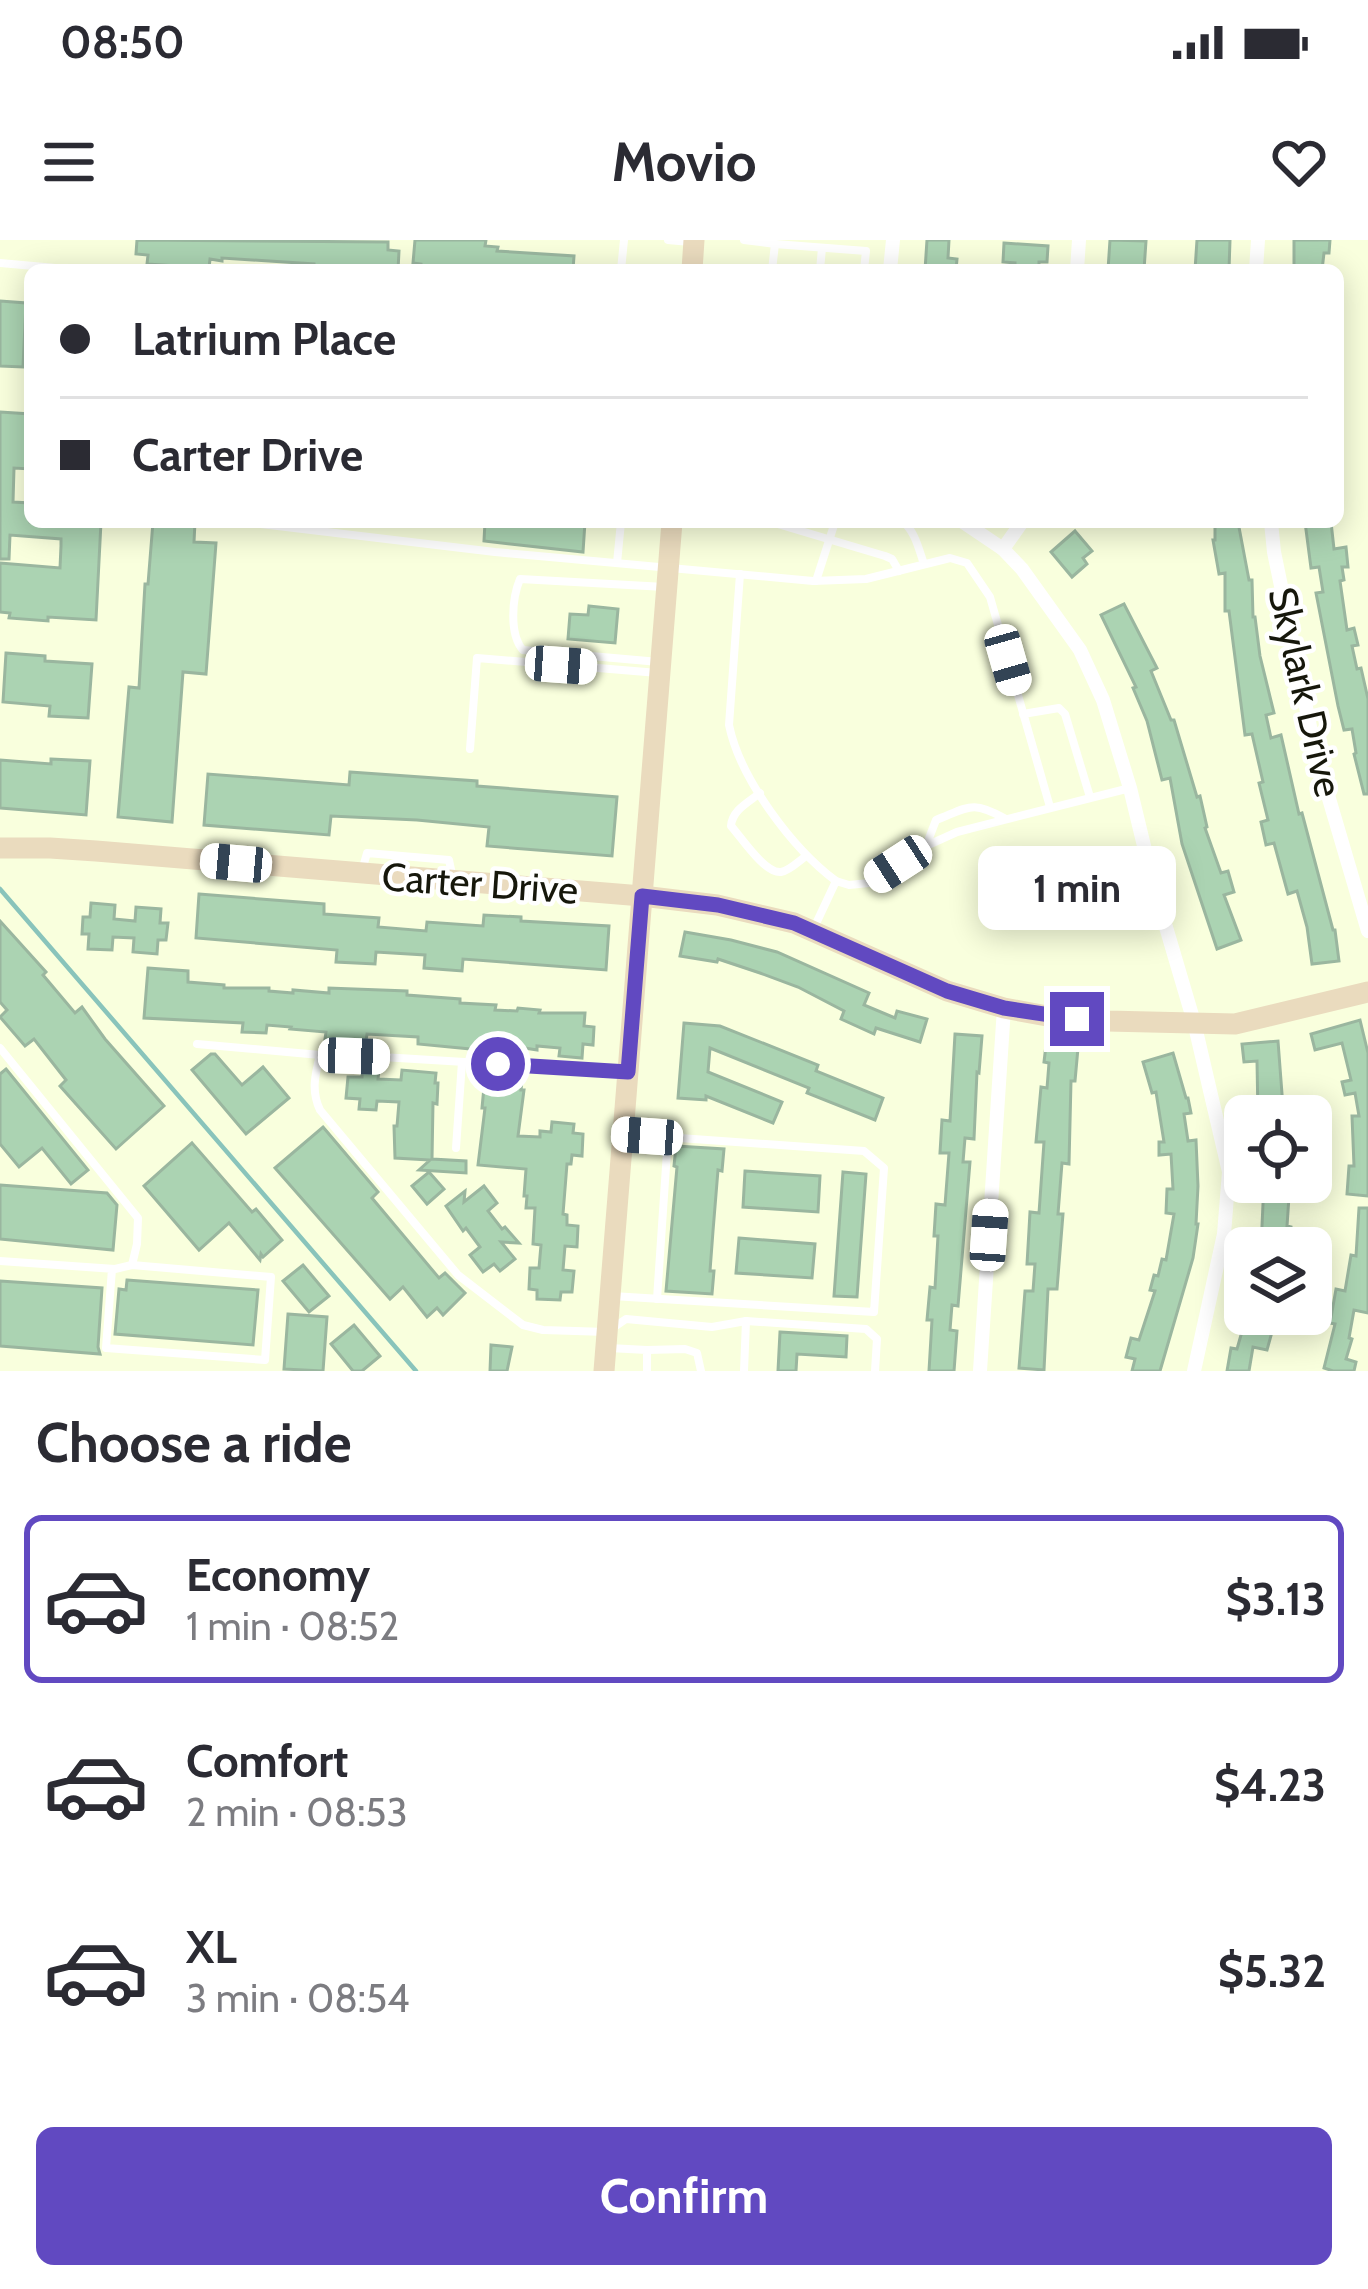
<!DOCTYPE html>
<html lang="en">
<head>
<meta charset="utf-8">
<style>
	:root { --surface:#fff; --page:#f7f7f7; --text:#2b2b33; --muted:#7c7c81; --line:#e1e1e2; --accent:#6149c1 }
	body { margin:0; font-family:Cabin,sans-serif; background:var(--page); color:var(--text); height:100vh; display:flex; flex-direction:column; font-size:45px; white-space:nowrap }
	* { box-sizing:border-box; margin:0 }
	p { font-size:39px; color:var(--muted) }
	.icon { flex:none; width:66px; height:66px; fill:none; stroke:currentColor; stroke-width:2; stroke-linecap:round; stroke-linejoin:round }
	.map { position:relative; height:1131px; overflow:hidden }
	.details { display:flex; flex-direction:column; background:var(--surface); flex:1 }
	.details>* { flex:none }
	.hud { position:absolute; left:24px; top:24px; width:1320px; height:264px; border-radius:18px; box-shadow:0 6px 30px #0003; display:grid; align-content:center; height:264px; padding:0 36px; background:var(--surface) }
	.buttons { position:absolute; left:1224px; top:855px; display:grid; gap:24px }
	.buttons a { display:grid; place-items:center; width:108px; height:108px; border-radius:18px; background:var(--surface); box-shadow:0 6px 30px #0003; font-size:60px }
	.end { position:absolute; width:54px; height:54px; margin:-27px; border:15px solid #6149c1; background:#fff; box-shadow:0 0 0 6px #fff }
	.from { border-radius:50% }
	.bubble { position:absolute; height:84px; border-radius:18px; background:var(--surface); box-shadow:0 6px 30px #0003; font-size:39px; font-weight:700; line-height:84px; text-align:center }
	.car { position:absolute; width:36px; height:72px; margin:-36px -18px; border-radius:15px; box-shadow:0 0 9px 3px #0007; background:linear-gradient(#fff 24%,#345 0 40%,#fff 0 76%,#345 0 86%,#fff 0) }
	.hud b { display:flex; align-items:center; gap:42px; height:114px; font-size:45px }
	.hud b+b { border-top:3px solid var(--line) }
	.hud i { width:30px; height:30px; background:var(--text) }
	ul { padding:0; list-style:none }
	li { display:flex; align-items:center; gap:36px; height:168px; margin:0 24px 18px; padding:0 12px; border:6px solid transparent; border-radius:18px }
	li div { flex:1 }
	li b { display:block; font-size:45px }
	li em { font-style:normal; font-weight:700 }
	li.active { border-color:var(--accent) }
	li>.icon { width:108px; height:108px; stroke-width:1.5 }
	h2 { padding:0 36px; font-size:54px; line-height:144px }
	.action { display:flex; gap:24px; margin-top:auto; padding:24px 36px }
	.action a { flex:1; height:138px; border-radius:18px; background:var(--accent); color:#fff; font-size:48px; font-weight:700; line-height:138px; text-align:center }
	.status { display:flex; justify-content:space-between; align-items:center; height:84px; padding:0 60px; background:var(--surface); direction:ltr }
	.status svg { height:33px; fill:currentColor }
	header { display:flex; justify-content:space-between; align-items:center; height:156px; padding:0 36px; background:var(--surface); font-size:54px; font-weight:700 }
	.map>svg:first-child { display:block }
</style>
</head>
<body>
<div class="status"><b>08:50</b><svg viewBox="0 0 49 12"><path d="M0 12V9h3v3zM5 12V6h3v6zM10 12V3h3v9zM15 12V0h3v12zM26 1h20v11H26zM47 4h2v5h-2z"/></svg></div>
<header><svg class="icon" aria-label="menu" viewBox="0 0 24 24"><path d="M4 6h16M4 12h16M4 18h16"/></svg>Movio<svg class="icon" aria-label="heart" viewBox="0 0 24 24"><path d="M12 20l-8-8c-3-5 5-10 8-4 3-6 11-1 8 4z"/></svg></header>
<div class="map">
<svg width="1368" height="1131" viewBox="0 0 1368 1131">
	<rect width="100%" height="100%" fill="#f9ffdd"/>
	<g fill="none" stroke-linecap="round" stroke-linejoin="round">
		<path stroke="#89c4bb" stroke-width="4.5" d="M0,649L416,1131"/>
	</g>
	<g fill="#abd3b2" stroke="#9ab69f" stroke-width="3">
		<path d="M137,0L388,2V10L399,11L398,30H323L314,28V24L222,18V21L210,19L209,28L147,24L148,15L136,14Z"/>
		<path d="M415,0H486L485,6L498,7L497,11L574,16L573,30H421V24L413,23Z"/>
		<path d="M927,0H949L948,18L957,19L956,30H925Z"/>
		<path d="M1110,0L1146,1L1144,30H1108Z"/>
		<path d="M1197,0H1230L1229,30H1195Z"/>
		<path d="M1294,0H1330L1329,13H1324L1322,30H1294Z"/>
		<path d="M1004,3L1048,6L1047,22H1039V30H1015V23L1003,22Z"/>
		<path d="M0,61L26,63L23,127L0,126Z"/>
		<path d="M0,172L30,174V229L14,228L13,262L30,263V282H101L96,380L48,377V381L9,378L10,373L0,372V323L60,328L61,306V299L10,295L9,319H0Z"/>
		<path d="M153,282H195L194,302L216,303L206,434L183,432L172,582L118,577L129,447L139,448L145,344H148Z"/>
		<path d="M485,282H585L583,312L484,301Z"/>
		<path d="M1215,282H1238L1249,340H1252L1253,377H1255L1260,416L1274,473L1266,475L1271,498L1281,495L1299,574L1302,573L1333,690H1335L1339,721L1312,724L1307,687L1297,651L1288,654L1274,603L1266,605L1261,582L1268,580L1259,543L1263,542L1252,494L1245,495L1229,371H1225V333L1219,334L1213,300H1215Z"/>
		<path d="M1305,282H1331L1334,309L1346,307L1348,327H1342L1344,340L1340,341L1347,390L1354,388L1358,405L1352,406L1357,429L1361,428L1368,459V554H1364L1354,514L1356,513L1352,489L1344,490L1338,466L1316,353L1323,352L1319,327L1311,328Z"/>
		<path d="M1075,291L1092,311L1083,318L1087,324L1072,337L1051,312Z"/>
		<path d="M1124,364L1157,428L1151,431L1171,480H1174L1197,557L1200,556L1207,587L1205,588L1221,633L1228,631L1234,652L1224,655L1241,700L1217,709L1182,604L1170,538L1162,540L1147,481L1133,448L1136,447L1101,375Z"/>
		<path d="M589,366L618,369L615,403L568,399L570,374L588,375Z"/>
		<path d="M6,413L45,416V421L92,424L88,478L49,476L50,466L3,462Z"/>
		<path d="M51,519L90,521L86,575L0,568V520L51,524Z"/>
		<path d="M350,532L477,541V546L617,557L612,616L487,606L489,587L417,580L331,576L329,595L204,585L208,534L349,545Z"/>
		<path d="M199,654L324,664V674L379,678L378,687L426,691L427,682L483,686L484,675L521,677V681L609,686L606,730L463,719L462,731L424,728L425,715L376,712L375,724L336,722L337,710L196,698Z"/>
		<path d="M91,663L115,665L114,679L135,681L136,667L161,669L160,683H168L166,700H158L157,714L133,712L134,698L113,697L112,710L88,709L89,694H82L83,677H90Z"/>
		<path d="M0,681L46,732L43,735L75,773L82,767L105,799L164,866L116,909L60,846L66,840L34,799L25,806L0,777L7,770L0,762Z"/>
		<path d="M685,692L731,700L777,712L869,753L864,765L895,778L897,771L927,779L920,802L876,788L874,794L841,779L844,771L798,747L760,733L718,719L717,722L680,716Z"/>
		<path d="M148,728L188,731V742L224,745V748H269V751L293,753V750L329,753V748L407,751V755L460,759V763L496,765L495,770L517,771L518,768L540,770L539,773H585L584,786L594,787L593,805L583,804L582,818L559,816L560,808L537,806V810L493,803L492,811L418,804V797L367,794L366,801L325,799L326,792L290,789L291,787L267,785L266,793L242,792L243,783L144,778Z"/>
		<path d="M1360,780L1368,813V956L1347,954L1349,926H1354L1352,876H1359L1355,853L1345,855L1342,842L1351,840L1342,803L1315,810L1311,794Z"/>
		<path d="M684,783L720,786L818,825L816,831L883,858L875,880L807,853L809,848L710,808L708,832L782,862L773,883L706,856V860L678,858Z"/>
		<path d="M955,794L982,796L979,833L977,832L974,899L965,898L963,922H970L958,1066L952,1065L950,1090L957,1091L954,1131H929L932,1080H927L930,1047L935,1048L938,996H934L936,964L945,965L949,913H940L942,880L950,881Z"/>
		<path d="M1278,801L1283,867L1268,870L1269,876H1258L1257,821L1244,822L1242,804Z"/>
		<path d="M1046,805L1078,808L1075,841H1071L1069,924L1062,923L1058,974H1063L1057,1049H1048L1044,1130L1019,1128L1025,1051H1033L1035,1024H1027L1029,990L1030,972L1039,973L1044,902H1036L1041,847L1047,848L1049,823L1044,822Z"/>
		<path d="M1173,813L1186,858H1188L1191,873L1184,874L1188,901L1196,900L1198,946L1196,984H1198L1193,1018L1160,1131H1132L1135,1119L1126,1117L1131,1098L1139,1100L1155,1051L1150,1050L1154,1035L1158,1036L1162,1019L1166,1020L1174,974L1166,973L1167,949H1173L1171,914L1159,915V902H1164L1156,852L1152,853L1143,822Z"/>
		<path d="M211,814H215L242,845L263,827L289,858L246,894L192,830Z"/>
		<path d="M6,829L88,930L71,944L42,908L19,927L0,904V834Z"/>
		<path d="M362,829L379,830L378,839L401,840L402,830L436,833L435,843H438L437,864L433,863L432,919L466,921V933L419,930L430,920L395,918L394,886H397L399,862L377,861L376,870L359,869L360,859L346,858L348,837H362Z"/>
		<path d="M488,837L522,840L521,850H524L518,896L540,897V891L551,892L552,882L574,884L573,893L583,894L582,916L572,915L571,924H567L563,974L567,975V985L578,986L577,1007L565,1006L563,1030L574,1031L572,1052H561L560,1060L537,1059V1050L529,1049L530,1028H539L541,1005L533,1004L535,968H526L527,956H524L526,929L478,925L485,868H482L484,847L487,848Z"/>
		<path d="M323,887L378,952L372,958L439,1038L445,1033L465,1053L443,1075L437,1068L427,1077L403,1047L390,1059L275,928Z"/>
		<path d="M192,903L252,972L256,969L282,1000L263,1017L261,1014L260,1020L229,983L199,1010L144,946Z"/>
		<path d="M676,906L724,909L722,931L718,930L713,991L710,1031H714L712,1054L666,1051L677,927L674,926Z"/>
		<path d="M745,931L820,936L818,972L743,967Z"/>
		<path d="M429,932L444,949L427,964L412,946Z"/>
		<path d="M843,932L866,934L857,1057L834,1056Z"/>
		<path d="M1264,942H1290L1287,986L1291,987L1290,1008H1261Z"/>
		<path d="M0,945L107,953L117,965L113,1010L0,999Z"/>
		<path d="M484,946L497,963L488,971L502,989L505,987L519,1003L501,1002L515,1019L500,1031L494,1024L483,1032L470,1015L480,1007L466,988L463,991L446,966L465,951L464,962Z"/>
		<path d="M1359,968H1368V1073L1354,1070L1349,1098L1352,1099L1346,1119L1356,1122L1354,1131H1333L1324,1128L1335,1084L1330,1083L1336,1049L1345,1051L1351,1015L1356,1016Z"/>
		<path d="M739,998L815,1004L812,1038L736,1033Z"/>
		<path d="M303,1025L329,1056L309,1072L283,1041Z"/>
		<path d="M127,1040L258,1050L253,1105L115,1094L119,1049L126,1050Z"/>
		<path d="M0,1041L102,1048L98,1107L100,1114L0,1106Z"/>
		<path d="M288,1074L327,1077L323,1131L284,1129Z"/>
		<path d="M1247,1074H1277L1267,1110L1253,1107L1249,1131H1227L1231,1108L1237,1109Z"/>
		<path d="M354,1085L380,1116L362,1131H353L331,1104Z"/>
		<path d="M780,1092L847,1096L846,1117L797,1114L796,1131H778Z"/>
		<path d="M491,1105L512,1107L507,1131H490Z"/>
	</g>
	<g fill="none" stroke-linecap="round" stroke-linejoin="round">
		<g stroke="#fff" stroke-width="8">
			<path d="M668,0L690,2"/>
			<path d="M744,0L775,4L772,30"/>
			<path d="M775,4L866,11L864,30"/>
			<path d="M0,23L78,30"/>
			<path d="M621,30L624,0"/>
			<path d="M820,30L822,8"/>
			<path d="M244,282L495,312L813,341L866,339L950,318L967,323L990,357L1050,567"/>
			<path d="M771,282L885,316L892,319L899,331"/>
			<path d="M903,282C915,291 919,310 924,324"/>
			<path d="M617,323L621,282"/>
			<path d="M740,334L729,485C740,539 793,609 836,641"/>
			<path d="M816,341L835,282"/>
			<path d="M659,422L523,410C509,394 512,358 520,339L665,347"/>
			<path d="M1023,474L1059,468L1065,474L1090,557"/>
			<path d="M470,509L477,418L658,433"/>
			<path d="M760,553C749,562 732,570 731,586C741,597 765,634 781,632C789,631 799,621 806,616"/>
			<path d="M926,606L936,580C969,567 972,560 1004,578"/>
			<path d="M363,627L367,613L449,620L453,639"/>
			<path d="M813,690L836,641L849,645L869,643L926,606L957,592L1130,548"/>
			<path d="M197,804L320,815"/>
			<path d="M0,808L138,978L137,1004L132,1025"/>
			<path d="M627,832L382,817L320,815C315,835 311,851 320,870L458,1035L523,1085L543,1090L607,1092L626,1079L712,1087L746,1081L866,1089L877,1099L875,1131"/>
			<path d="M456,908L462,822"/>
			<path d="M0,1021L115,1029L132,1025L271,1037L265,1120L106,1108L112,1029"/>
			<path d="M612,1056L874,1072L884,928L864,911L623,894"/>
			<path d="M657,1059L668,897"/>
			<path d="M609,1108L647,1110V1131"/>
			<path d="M647,1110L685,1109L697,1113L701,1131"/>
			<path d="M744,1131L746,1081"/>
		</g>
		<g stroke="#fff" stroke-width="14">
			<path d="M890,30L893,0"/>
			<path d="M1077,30L1079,0"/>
			<path d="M1256,30L1258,0"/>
			<path d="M963,282L1003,309L1022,329L1080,410L1103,460L1130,548L1153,643L1194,782L1229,932L1224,994L1194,1131"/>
			<path d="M1271,282L1274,312L1315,511L1368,691"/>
			<path d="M1003,309L1022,282"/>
			<path d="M980,1131L1004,768"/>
		</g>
		<g stroke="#eadbbe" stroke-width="21">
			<path d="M692,30L694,0"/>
			<path d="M0,608H50L96,611L642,656L717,665L794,683L947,751L1004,768L1047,776L1107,781L1235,784L1368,752"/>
			<path d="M604,1131L672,282"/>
		</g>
	</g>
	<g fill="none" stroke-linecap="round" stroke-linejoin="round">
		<path stroke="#6149c1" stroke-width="15" d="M498,824L628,832L642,656L718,665L794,683L947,751L1004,768L1077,779"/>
	</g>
	<g text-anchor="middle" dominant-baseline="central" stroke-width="9" stroke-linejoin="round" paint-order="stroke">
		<g font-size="39" fill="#16170b" stroke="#fff">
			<text transform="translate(1306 452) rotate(77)">Skylark Drive</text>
			<text transform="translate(480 643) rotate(4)">Carter Drive</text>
		</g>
	</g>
</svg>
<div class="buttons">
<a><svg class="icon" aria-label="locate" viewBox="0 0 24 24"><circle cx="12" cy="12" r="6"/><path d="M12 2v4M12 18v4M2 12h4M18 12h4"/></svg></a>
<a><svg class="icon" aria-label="layers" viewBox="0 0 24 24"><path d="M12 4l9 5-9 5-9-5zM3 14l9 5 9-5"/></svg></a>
</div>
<i class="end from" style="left:498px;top:824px"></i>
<i class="end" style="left:1077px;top:779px"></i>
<div class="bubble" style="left:978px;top:606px;width:198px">1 min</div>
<i class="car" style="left:1008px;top:420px;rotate:164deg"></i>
<i class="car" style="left:561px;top:425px;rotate:94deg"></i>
<i class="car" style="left:236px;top:623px;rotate:275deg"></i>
<i class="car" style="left:898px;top:624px;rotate:237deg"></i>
<i class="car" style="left:354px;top:816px;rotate:92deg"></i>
<i class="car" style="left:647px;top:896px;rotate:274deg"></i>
<i class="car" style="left:989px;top:995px;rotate:4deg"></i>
<div class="hud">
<b><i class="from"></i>Latrium Place</b>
<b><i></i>Carter Drive</b>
</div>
</div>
<section class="details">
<h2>Choose a ride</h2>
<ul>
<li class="active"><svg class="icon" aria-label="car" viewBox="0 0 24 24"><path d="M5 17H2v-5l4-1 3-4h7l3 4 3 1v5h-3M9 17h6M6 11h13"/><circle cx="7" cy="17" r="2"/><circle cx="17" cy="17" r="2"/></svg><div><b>Economy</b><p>1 min · 08:52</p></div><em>$3.13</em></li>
<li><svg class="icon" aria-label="car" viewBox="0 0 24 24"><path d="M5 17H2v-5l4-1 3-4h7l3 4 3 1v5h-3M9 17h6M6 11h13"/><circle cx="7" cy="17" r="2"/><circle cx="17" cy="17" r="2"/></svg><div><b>Comfort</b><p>2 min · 08:53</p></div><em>$4.23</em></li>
<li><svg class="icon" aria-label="car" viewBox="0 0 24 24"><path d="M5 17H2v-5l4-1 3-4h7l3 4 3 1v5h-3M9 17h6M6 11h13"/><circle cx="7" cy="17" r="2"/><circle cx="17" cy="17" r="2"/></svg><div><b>XL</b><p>3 min · 08:54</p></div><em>$5.32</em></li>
</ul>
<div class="action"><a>Confirm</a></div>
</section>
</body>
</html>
